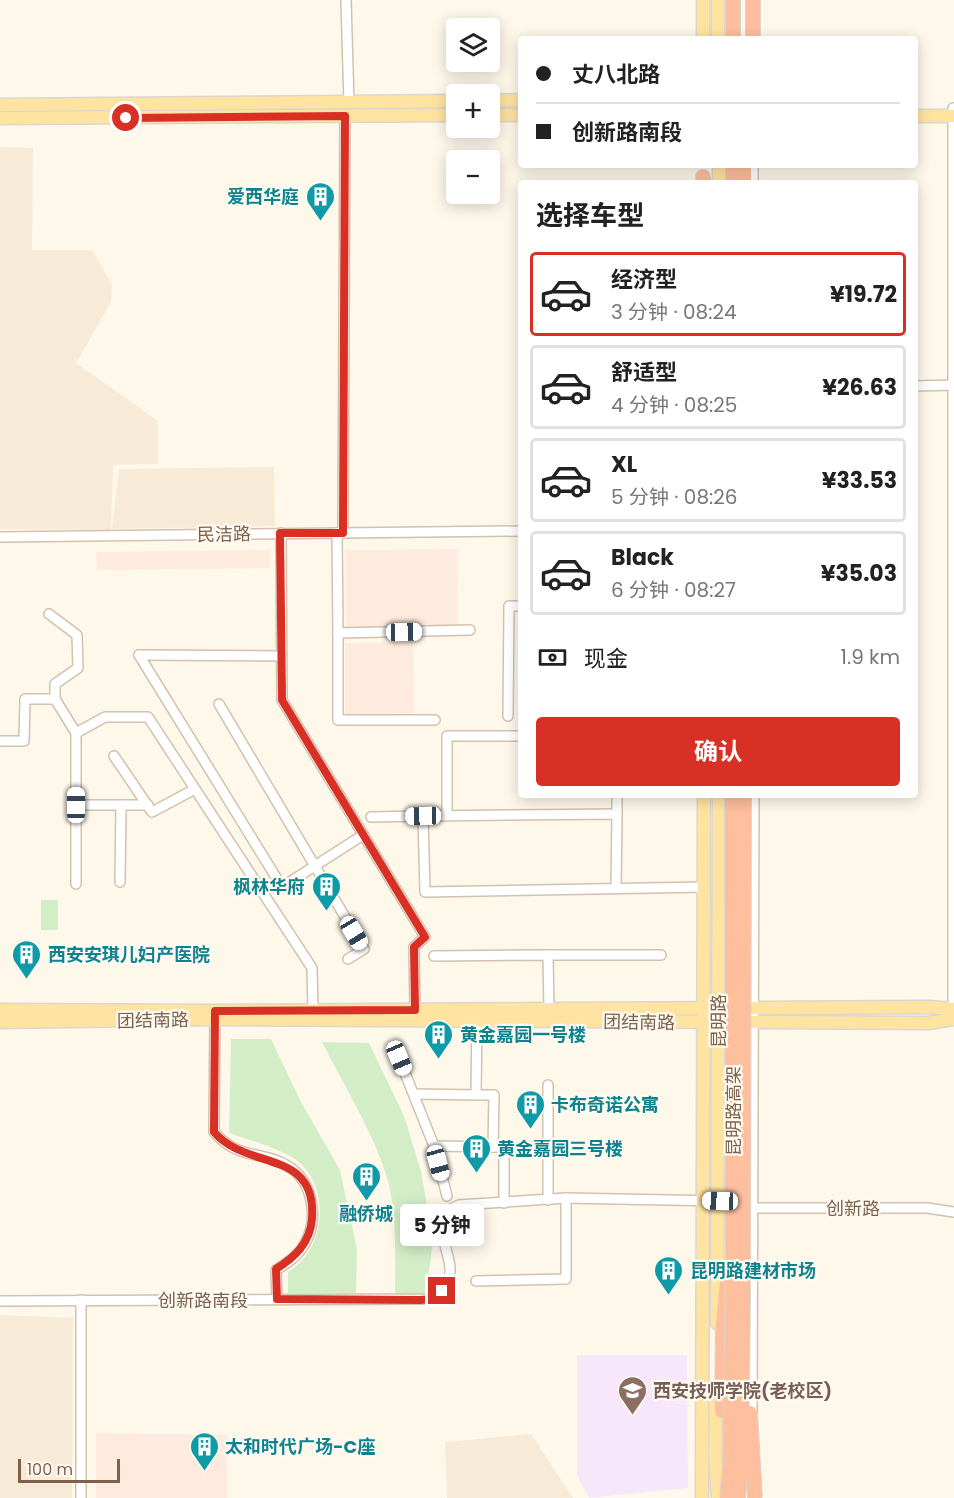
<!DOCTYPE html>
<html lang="zh">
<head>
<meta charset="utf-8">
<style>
	:root { --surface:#fff; --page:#f6f6f6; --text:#222; --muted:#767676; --line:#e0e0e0; --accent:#d93025 }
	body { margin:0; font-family:Poppins,"Noto Sans SC",sans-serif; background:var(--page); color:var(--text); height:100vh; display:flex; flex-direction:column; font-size:22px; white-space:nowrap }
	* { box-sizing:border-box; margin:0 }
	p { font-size:20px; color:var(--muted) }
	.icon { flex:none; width:33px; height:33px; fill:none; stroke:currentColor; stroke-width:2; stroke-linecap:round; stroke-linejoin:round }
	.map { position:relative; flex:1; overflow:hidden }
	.sheet { position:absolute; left:518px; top:180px; width:400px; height:618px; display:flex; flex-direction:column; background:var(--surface); border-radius:6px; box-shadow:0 3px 15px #0003 }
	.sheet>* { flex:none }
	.hud { position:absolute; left:518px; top:36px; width:400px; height:132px; border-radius:6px; box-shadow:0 3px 15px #0003; display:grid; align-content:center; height:132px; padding:0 18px; background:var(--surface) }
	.controls { position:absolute; left:446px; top:18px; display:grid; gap:12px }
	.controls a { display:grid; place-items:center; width:54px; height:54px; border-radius:6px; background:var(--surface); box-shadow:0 3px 15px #0003; font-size:30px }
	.scale { position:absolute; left:18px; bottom:15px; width:102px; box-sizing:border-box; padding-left:6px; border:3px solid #7d614a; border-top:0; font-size:16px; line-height:21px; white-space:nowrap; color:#7d614a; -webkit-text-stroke:4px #fffbf3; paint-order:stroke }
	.end { position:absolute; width:27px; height:27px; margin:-14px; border:8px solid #d93025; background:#fff; box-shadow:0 0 0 3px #fff }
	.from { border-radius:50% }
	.bubble { position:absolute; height:42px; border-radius:6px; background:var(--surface); box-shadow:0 3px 15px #0003; font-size:20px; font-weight:700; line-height:42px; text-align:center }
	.car { position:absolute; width:18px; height:36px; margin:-18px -9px; border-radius:8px; box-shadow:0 0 4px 2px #0007; background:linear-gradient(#fff 24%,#345 0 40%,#fff 0 76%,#345 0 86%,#fff 0) }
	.hud b { display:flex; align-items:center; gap:21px; height:57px; font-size:22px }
	.hud b+b { border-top:2px solid var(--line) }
	.hud i { width:15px; height:15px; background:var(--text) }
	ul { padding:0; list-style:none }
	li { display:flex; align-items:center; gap:18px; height:84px; margin:0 12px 9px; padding:0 6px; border:3px solid var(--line); border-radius:6px }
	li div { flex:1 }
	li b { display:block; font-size:22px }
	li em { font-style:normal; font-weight:700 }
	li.selected { border-color:var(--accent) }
	li>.icon { width:54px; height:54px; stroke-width:1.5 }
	h2 { padding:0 18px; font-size:27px; line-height:72px }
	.pay { display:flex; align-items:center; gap:15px; height:66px; padding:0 18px; font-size:22px }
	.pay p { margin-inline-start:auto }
	.primary-button { display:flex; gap:12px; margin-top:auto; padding:12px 18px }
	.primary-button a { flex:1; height:69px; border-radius:6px; background:var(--accent); color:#fff; font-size:24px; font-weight:700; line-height:69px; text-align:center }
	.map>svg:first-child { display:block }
</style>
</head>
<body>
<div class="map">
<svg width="954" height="1498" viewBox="0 0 954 1498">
	<rect width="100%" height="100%" fill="#fef8eb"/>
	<g fill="#f7ebd8">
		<path d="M0,147L33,148L32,250H92L112,285L111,302L76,363L158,421V464L113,465L111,530L0,529Z"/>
		<path d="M274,467L275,526L112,529L119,469Z"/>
		<path d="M0,1315L73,1318L72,1498H0Z"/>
		<path d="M531,1434L573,1498H447L445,1442Z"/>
	</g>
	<g fill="#ffebde">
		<path d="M457,549L458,626L346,627V550Z"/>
		<path d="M270,550V568L97,570L96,552Z"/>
		<path d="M413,642L414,713L345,714V643Z"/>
		<path d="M96,1433L227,1435V1498H96Z"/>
	</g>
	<path fill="#f6e7fb" d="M577,1355H687L688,1488L589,1498L577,1475Z"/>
	<g fill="#d3eec7">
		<rect x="41" y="900" width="17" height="30"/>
		<path d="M231,1039H271L301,1102L340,1170L357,1249L356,1293H288V1272C324,1251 331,1193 301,1164C287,1150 248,1140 229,1133Z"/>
		<path d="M322,1042L369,1043L404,1116L421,1171L433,1240L426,1295H395C395,1260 397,1220 389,1185C378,1140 343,1084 322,1042Z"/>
	</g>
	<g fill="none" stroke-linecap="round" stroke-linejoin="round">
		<defs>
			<g id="minor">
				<path d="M346,0L349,103"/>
				<path d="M953,108V1015"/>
				<path d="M753,165V183"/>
				<path d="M915,386L954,385"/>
				<path d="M281,533L282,700L425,937L414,947L415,1010"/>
				<path d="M337,533L338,633L470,630"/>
				<path d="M343,533L345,116"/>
				<path d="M0,537L520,531"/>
				<path d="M49,614L77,635L78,668L55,684V699"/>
				<path d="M338,633V720H435"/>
				<path d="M139,655L282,887L363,835"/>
				<path d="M139,655L281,656"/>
				<path d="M219,704L364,949L348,959"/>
				<path d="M508,716L509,606H520"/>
				<path d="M76,733L105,717H148L312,968L313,1009"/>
				<path d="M0,741H24L25,699H55L76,733V805"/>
				<path d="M114,756L152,812L195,789"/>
				<path d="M617,795V814"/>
				<path d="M447,816V736H520"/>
				<path d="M371,817L423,816"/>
				<path d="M120,882L121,805"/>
				<path d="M76,884V805H148"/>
				<path d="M616,889L617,814L423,816L425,892L704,887"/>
				<path d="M548,955H661"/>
				<path d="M434,956L548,955L549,1010"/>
				<path d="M215,1014L214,1132C239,1161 262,1150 288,1166C314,1182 319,1221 304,1245C298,1256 287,1263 276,1270L277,1299"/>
				<path d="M477,1020L476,1095H494L493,1147H504V1203"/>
				<path d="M399,1058L434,1146L447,1196"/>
				<path d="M415,1094L476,1095"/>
				<path d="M434,1146L493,1147"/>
				<path d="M548,1200V1085"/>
				<path d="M476,1281L566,1279V1198"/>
				<path d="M0,1301L431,1299C437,1295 445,1290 448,1282C459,1256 421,1220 459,1205L566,1198L720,1201L752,1208H927L954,1212"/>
				<path d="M752,1418L754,795"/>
				<path d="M81,1498V1300"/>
			</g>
			<g id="major">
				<path d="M718,0V39"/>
				<path d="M703,39V0"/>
				<path d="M489,101L520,100"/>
				<path d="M0,105L456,101"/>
				<path d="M489,115H520"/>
				<path d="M915,116H954"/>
				<path d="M0,118L456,115"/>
				<path d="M719,165V183"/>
				<path d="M0,1010L215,1011L928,1007L954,1009"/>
				<path d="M0,1022L215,1019L928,1023L954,1019"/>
				<path d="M717,1323L719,795"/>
				<path d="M716,1397L715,1457L718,1498"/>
				<path d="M702,1498L704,795"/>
			</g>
			<g id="highway">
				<path d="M733,0V39"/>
				<path d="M753,39V0"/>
				<path d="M744,165V183"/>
				<path d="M703,177L704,183"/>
				<path d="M733,183V165"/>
				<path d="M722,1411L723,1323L728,1271"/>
			</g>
		</defs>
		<use href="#minor" stroke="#d3c1ae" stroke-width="12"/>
		<use href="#major" stroke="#ddd6d0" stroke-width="15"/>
		<use href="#highway" stroke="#ddd6d0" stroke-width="16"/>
		<use href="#minor" stroke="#fff" stroke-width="9"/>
		<use href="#major" stroke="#ffe4a1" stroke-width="12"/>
		<use href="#highway" stroke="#fdbf9d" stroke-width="14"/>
		<defs>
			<g id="highway-bridge">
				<path d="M750,1413L755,1498"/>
				<path d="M727,1498L730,1464L733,1264L732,795"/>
				<path d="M738,1498L741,1462L743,1300L744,795"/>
			</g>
		</defs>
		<use href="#highway-bridge" stroke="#ddd6d0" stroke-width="16" stroke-linecap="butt"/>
		<use href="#highway-bridge" stroke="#fdbf9d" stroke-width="14"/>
	</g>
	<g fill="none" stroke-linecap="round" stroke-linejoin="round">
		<path stroke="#d93025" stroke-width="8" d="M126,118L345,116L343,533H280L282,700L425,937L414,947L415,1010L215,1011L214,1132C247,1171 317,1148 312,1219C310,1243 295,1257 276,1269L277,1299L420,1300L431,1299L442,1291"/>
	</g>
	<defs>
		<symbol id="building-pin" viewBox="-11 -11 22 30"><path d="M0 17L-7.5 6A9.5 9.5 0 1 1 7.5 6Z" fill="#0f9aa8" stroke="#fffbf3"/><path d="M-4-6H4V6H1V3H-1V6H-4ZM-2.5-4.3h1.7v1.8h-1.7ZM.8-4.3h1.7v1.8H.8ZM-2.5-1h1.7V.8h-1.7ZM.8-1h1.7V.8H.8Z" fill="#fff"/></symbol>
		<symbol id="university-pin" viewBox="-11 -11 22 30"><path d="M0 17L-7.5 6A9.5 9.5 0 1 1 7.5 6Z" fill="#8d6e63" stroke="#fffbf3"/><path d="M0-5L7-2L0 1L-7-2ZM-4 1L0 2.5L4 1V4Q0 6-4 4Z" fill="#fff"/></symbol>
	</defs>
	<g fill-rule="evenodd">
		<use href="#building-pin" x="304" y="180" width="33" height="45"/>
		<use href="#building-pin" x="310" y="870" width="33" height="45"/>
		<use href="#building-pin" x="10" y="938" width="33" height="45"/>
		<use href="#building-pin" x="422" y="1018" width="33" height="45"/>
		<use href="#building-pin" x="514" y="1088" width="33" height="45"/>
		<use href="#building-pin" x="460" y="1132" width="33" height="45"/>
		<use href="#building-pin" x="350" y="1160" width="33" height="45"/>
		<use href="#building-pin" x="652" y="1254" width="33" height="45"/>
		<use href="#university-pin" x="616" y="1374" width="33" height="45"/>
		<use href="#building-pin" x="188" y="1430" width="33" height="45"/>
	</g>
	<g text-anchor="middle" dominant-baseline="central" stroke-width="4.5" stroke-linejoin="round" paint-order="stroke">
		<g font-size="18" font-weight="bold" fill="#0d838f" stroke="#fffbf3" text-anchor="start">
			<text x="299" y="196" text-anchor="end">爱西华庭</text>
			<text x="305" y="886" text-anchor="end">枫林华府</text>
			<text x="48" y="954">西安安琪儿妇产医院</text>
			<text x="460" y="1034">黄金嘉园一号楼</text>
			<text x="551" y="1104">卡布奇诺公寓</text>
			<text x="497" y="1148">黄金嘉园三号楼</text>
			<text x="366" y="1213" text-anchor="middle">融侨城</text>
			<text x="690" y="1270">昆明路建材市场</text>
			<text x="225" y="1446">太和时代广场-C座</text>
		</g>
		<g font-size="18" fill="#7d614a" stroke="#fffbf3">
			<text transform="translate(224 534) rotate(-1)">民洁路</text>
			<text transform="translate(153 1020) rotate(-1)">团结南路</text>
			<text transform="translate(718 1021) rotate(-90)">昆明路</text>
			<text transform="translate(639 1022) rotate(1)">团结南路</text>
			<text transform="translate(733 1111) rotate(-90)">昆明路高架</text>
			<text x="853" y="1208">创新路</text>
			<text x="203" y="1300">创新路南段</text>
		</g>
		<g font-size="18" font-weight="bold" fill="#785e54" stroke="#fffbf3" text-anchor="start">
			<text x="653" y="1390">西安技师学院(老校区)</text>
		</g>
	</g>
</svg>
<div class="controls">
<a><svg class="icon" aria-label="layers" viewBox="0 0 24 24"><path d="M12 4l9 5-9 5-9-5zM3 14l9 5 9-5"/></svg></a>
<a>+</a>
<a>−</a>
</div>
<div class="scale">100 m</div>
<i class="end from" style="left:126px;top:118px"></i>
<i class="end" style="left:442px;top:1291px"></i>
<div class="bubble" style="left:400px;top:1204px;width:84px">5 分钟</div>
<i class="car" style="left:404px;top:632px;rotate:89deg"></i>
<i class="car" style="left:76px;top:805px;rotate:0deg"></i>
<i class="car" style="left:423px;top:816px;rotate:269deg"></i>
<i class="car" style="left:354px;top:933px;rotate:149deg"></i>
<i class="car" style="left:399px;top:1058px;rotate:157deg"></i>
<i class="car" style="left:438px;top:1163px;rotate:165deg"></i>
<i class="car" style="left:720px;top:1201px;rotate:272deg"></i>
<div class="hud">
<b><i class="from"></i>丈八北路</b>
<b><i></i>创新路南段</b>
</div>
<section class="sheet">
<h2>选择车型</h2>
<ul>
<li class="selected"><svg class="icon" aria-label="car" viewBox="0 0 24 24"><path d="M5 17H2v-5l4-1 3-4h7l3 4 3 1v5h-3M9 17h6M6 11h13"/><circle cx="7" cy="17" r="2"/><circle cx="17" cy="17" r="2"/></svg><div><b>经济型</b><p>3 分钟 · 08:24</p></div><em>¥19.72</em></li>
<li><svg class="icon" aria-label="car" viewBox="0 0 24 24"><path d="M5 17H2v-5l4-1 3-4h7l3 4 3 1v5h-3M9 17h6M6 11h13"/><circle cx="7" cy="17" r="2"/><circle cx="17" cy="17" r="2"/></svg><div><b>舒适型</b><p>4 分钟 · 08:25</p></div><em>¥26.63</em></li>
<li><svg class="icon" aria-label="car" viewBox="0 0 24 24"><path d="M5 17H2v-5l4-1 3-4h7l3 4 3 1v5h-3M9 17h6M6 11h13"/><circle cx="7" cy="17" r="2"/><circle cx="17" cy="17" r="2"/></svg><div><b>XL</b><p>5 分钟 · 08:26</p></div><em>¥33.53</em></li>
<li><svg class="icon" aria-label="car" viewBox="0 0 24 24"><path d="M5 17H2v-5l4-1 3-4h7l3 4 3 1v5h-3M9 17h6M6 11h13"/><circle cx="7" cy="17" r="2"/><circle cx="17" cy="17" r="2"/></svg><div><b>Black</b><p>6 分钟 · 08:27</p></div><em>¥35.03</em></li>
</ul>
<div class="pay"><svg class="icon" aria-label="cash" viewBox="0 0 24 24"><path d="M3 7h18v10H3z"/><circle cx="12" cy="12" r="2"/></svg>现金<p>1.9 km</p></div>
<div class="primary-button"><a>确认</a></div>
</section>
</div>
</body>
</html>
